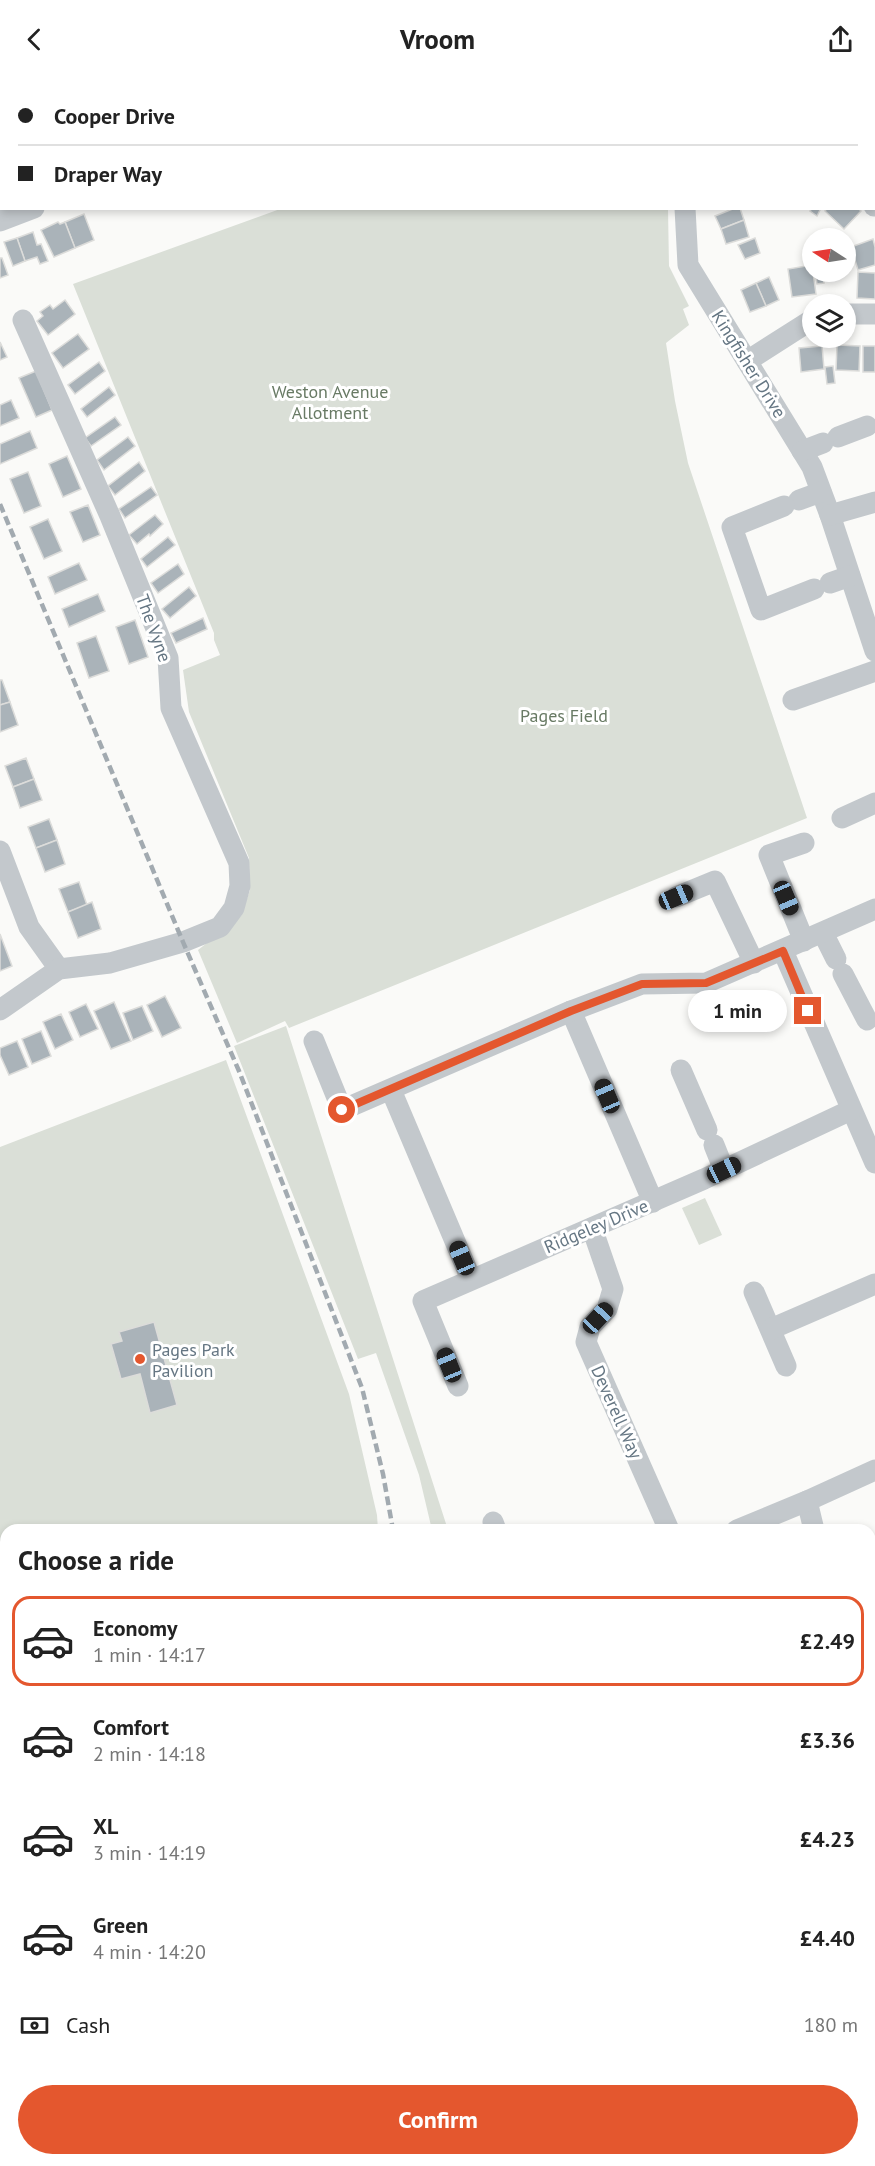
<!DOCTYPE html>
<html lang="en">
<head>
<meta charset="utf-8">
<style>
	:root { --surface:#fff; --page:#f6f6f6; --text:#222; --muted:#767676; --line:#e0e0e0; --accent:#e4572e }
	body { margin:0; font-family:"PT Sans",sans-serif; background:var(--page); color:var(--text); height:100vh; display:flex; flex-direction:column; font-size:22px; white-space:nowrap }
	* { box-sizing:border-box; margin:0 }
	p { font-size:20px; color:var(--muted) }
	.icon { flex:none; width:33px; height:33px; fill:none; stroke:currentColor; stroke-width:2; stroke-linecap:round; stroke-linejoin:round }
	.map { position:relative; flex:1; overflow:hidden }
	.side { position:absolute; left:0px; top:1446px; width:876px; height:642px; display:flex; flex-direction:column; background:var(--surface); border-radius:18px 18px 0 0; box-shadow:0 3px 9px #0003 }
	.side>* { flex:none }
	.top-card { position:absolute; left:0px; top:0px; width:876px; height:132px; box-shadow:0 3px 9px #0003; display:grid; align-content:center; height:132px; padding:0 18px; background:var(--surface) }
	.needle { width:39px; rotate:282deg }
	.fabs { position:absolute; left:802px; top:150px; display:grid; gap:12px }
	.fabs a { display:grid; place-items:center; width:54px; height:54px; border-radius:50%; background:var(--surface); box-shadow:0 3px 9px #0003; font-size:30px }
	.end { position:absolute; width:27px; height:27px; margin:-14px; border:8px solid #e4572e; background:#fff; box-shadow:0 0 0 3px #fff }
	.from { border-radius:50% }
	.bubble { position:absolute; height:42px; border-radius:21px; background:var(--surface); box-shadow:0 3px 9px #0003; font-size:20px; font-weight:700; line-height:42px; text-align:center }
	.car { position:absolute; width:18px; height:36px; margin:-18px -9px; border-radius:8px; box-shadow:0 0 4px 2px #0007; background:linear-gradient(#222 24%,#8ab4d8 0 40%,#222 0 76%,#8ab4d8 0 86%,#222 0) }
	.top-card b { display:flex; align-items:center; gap:21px; height:57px; font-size:22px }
	.top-card b+b { border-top:2px solid var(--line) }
	.top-card i { width:15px; height:15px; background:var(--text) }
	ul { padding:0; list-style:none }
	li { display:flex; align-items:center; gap:18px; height:90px; margin:0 12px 9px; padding:0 6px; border:3px solid transparent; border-radius:18px }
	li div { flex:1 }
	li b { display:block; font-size:22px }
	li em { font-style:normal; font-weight:700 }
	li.on { border-color:var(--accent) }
	li>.icon { width:54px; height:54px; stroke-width:1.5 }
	h2 { padding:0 18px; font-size:27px; line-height:72px }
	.pay { display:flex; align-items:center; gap:15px; height:66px; padding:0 18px; font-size:22px }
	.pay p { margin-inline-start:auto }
	.button { display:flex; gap:12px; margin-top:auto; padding:12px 18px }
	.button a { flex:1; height:69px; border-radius:36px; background:var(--accent); color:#fff; font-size:24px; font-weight:700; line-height:69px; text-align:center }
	header { display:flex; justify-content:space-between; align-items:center; height:78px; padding:0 18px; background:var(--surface); font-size:27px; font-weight:700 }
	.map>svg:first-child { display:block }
</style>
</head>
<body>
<header><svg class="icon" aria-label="back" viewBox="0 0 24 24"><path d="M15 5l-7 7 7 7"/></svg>Vroom<svg class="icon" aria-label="share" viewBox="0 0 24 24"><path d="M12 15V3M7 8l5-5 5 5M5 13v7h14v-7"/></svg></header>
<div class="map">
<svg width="875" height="2088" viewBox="0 0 875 2088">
	<rect width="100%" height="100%" fill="#fafaf8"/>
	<path fill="#e8e9e9" d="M875,1958V2088H422L451,2082H870V1960Z"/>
	<g fill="#dadfd7">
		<path d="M280,131H668L669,188L689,228L683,231L689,247L666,265L675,323L688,385L807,740L289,950L285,943L237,965L198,872L241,838L250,812L249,780L189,634L183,592L220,577L214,562V555L73,206Z"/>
		<path d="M286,948L448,1452H432L419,1397L376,1275L358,1281L234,968Z"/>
		<path d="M226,982L349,1316L377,1437L378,1452H6V2082H235L213,2088H0V1069Z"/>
		<path d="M705,1120L722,1157L699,1167L682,1130Z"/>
		<path d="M870,1512L875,1515V1544L870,1539Z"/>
	</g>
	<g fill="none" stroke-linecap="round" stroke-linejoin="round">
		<path stroke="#bbc7cb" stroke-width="6" d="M874,73H875"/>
	</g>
	<g fill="#aab3b9" stroke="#dcdcda" stroke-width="1.5">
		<path d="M735,130H740L744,142L721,151L715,138Z"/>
		<path d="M812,130H821L817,138L810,133Z"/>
		<path d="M827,130H858L861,133L844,151L825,133Z"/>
		<path d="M84,136L94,162L75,170L65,144Z"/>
		<path d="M744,142L749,159L726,166L721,151Z"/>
		<path d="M58,144L60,146L65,144L75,170L54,179L41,152Z"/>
		<path d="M33,154L37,167L41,166L48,183L40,186L37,179L25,183L17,160Z"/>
		<path d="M17,160L25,183L13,188L4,164Z"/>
		<path d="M755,160L760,175L745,181L738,167Z"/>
		<path d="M873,161L875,169V187L858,192L851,169Z"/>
		<path d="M0,180H2L8,197L0,200Z"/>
		<path d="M812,187L816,216L792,219L788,191Z"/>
		<path d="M815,194H823L824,205L817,206Z"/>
		<path d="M858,194L875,195V221L857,220Z"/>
		<path d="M769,199L779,222L766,228L756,205Z"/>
		<path d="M756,205L766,228L750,234L741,212Z"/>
		<path d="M65,222L75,236L48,257L37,243L43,238L40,234L50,227L53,231Z"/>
		<path d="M78,256L89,271L63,290L52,275Z"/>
		<path d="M0,264L7,279L0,282Z"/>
		<path d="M837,267L860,268L859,293L836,292Z"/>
		<path d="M822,268L824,291L801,294L799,270Z"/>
		<rect x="863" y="268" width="12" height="26"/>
		<path d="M99,284L105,293L75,316L68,307Z"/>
		<path d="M833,288L835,305L827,306L825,289Z"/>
		<path d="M36,293L52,332L36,339L19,300Z"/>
		<path d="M109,309L115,317L87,339L81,331Z"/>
		<path d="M11,322L19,340L0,348V327Z"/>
		<path d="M115,339L121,347L91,368L85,360Z"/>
		<path d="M30,353L37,370L0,386V366Z"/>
		<path d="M128,359L135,368L104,392L97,382Z"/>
		<path d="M67,378L81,411L63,419L49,386Z"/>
		<path d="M139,384L145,393L115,417L108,408Z"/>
		<path d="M28,394L41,428L24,435L10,401Z"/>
		<path d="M151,409L157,417L125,440L119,431Z"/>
		<path d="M88,427L100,457L83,464L70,434Z"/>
		<path d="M155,437L163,446L150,458L149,456L137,466L129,457Z"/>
		<path d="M48,441L62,473L44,481L30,449Z"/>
		<path d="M168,459L175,467L147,489L141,481Z"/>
		<path d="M79,485L87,502L55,516L48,499Z"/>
		<path d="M178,486L184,496L158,515L151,505Z"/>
		<path d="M189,509L196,518L170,540L162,531Z"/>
		<path d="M98,516L105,533L69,549L62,531Z"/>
		<path d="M203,540L207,551L176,565L171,555Z"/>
		<path d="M135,542L148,579L129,586L116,549Z"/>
		<path d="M96,558L109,593L89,600L77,565Z"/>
		<path d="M0,602H2L10,624L0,627Z"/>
		<path d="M10,624L18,647L0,654V627Z"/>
		<path d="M26,680L34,701L13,709L5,688Z"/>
		<path d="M34,701L42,722L20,730L13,709Z"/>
		<path d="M49,741L57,762L36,770L28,749Z"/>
		<path d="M57,762L65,786L45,794L36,770Z"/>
		<path d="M79,804L87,827L68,834L59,811Z"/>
		<path d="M92,824L101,851L78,860L68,834Z"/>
		<path d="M0,856L12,888L0,893Z"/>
		<path d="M165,918L181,950L162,959L147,927Z"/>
		<path d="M114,924L131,963L111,971L94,933Z"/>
		<path d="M86,926L98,951L80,959L69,934Z"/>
		<path d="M142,928L153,953L133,962L123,935Z"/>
		<path d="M61,936L73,962L55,971L43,944Z"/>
		<path d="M41,953L51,978L32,986L22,961Z"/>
		<path d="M17,963L28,989L9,997L0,977V970Z"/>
		<path d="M154,1244L177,1327L150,1335L140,1296L121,1301L111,1266L122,1263L119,1254Z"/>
		<path d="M875,2039V2088H849L848,2082H870V2040Z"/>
		<path d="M746,2082H848L849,2088H747Z"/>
	</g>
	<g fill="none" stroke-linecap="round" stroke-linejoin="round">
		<g stroke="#c3c8cc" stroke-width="21">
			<path d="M383,2L387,0"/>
			<path d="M709,2L713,0"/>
			<path d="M874,128H875"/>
			<path d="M685,130L688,187L812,389L830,437L875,573"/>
			<path d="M0,143L34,130"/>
			<path d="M846,236H875"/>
			<path d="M747,283L813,241"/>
			<path d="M838,359L867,348"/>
			<path d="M802,373L823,365"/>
			<path d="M799,422L821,414"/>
			<path d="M784,428L732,449L761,532L814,511"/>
			<path d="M830,437L875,424"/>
			<path d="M830,505L850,498"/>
			<path d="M793,622L875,593"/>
			<path d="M842,740L875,725"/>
			<path d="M804,765L769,777L804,863"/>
			<path d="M0,773L29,849L59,891"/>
			<path d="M676,819L715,803L754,885"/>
			<path d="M823,855L836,881"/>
			<path d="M783,873L875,1085"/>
			<path d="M843,896L867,942"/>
			<path d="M0,932L59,891L110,885L183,864L220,849L234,830L240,808L239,785L171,630L168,580L110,438L23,242"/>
			<path d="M571,933L653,1124"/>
			<path d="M314,963L342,1032L571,933L642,906L706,905L875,831"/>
			<path d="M681,992L707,1052"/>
			<path d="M391,1012L471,1201"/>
			<path d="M714,1067L724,1092"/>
			<path d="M592,1150L613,1211L607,1231L590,1249L586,1264L669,1452"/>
			<path d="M754,1214L786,1288"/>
			<path d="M771,1251L875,1206"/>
			<path d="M458,1308L423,1223L704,1101L851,1032"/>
			<path d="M807,1423L814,1452"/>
			<path d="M493,1444L496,1452"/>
			<path d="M737,1452L807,1423L875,1392"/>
			<path d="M870,1501L875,1504"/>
			<path d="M870,1552L875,1555"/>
			<path d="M870,1690L875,1692"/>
			<path d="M870,1848L875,1847"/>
			<path d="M870,1933L875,1935"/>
			<path d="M352,2082L353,2088"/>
			<path d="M685,2082L687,2088"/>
			<path d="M729,2082L731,2088"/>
			<path d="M284,2088L319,2082"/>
		</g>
		<path stroke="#a2aab0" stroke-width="4.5" stroke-dasharray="9 4.5" stroke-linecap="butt" d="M0,426L183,864L239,993L362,1310L383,1396L393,1452"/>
	</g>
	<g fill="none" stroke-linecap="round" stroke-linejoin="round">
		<path stroke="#e4572e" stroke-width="8" d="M342,1032L571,933L642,906L706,905L783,873L808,933"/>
	</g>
	<circle fill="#e4572e" stroke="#fff" stroke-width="2" cx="140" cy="1281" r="6"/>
	<g text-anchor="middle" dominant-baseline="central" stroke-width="6" stroke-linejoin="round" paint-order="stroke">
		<g font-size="18" fill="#657683" stroke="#fff">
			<text transform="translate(749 286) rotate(58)">Kingfisher Drive</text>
			<text transform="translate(154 550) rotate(70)">The Vyne</text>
			<text transform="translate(596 1148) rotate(-23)">Ridgeley Drive</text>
			<text transform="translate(617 1334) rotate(66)">Deverell Way</text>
		</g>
		<g font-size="18" fill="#687a64" stroke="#fff">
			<text x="330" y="313">Weston Avenue<tspan x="330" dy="21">Allotment</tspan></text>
			<text x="564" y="637">Pages Field</text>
		</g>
		<g font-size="18" fill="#657683" stroke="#fff" text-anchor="start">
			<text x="152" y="1271">Pages Park<tspan x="152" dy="21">Pavilion</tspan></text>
		</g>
	</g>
</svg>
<div class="fabs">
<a><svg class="needle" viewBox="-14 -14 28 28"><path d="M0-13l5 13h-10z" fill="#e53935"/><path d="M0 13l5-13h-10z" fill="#767676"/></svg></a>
<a><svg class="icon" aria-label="layers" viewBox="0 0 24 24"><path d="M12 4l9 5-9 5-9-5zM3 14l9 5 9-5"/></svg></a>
</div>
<i class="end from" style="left:342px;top:1032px"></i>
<i class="end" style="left:808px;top:933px"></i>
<div class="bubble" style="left:688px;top:912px;width:99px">1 min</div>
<i class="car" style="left:676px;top:819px;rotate:67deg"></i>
<i class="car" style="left:786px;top:820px;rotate:157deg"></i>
<i class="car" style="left:607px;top:1018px;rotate:337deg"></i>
<i class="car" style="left:724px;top:1092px;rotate:65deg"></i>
<i class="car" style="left:462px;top:1180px;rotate:337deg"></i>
<i class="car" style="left:598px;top:1240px;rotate:43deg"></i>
<i class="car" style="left:449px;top:1287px;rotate:338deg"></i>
<div class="top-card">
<b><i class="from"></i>Cooper Drive</b>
<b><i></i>Draper Way</b>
</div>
<section class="side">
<h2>Choose a ride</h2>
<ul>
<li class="on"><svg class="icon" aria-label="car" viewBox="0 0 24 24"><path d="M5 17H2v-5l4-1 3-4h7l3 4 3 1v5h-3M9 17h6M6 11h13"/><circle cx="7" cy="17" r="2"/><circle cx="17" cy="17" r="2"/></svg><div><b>Economy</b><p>1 min · 14:17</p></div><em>£2.49</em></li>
<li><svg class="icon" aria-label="car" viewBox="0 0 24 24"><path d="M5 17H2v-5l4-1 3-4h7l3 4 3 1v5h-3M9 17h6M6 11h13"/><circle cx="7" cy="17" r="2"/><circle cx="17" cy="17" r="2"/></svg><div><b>Comfort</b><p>2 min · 14:18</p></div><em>£3.36</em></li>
<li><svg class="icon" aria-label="car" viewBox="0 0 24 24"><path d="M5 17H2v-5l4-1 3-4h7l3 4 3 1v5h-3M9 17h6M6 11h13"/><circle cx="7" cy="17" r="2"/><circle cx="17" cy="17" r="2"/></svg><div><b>XL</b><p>3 min · 14:19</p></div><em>£4.23</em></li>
<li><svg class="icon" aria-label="car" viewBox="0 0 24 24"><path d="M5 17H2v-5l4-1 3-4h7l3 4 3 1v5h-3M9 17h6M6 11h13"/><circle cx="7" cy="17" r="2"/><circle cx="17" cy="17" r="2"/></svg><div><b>Green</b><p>4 min · 14:20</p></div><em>£4.40</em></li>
</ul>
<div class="pay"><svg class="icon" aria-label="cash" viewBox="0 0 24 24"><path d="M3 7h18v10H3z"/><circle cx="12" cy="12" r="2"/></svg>Cash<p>180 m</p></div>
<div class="button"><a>Confirm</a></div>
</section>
</div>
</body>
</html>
